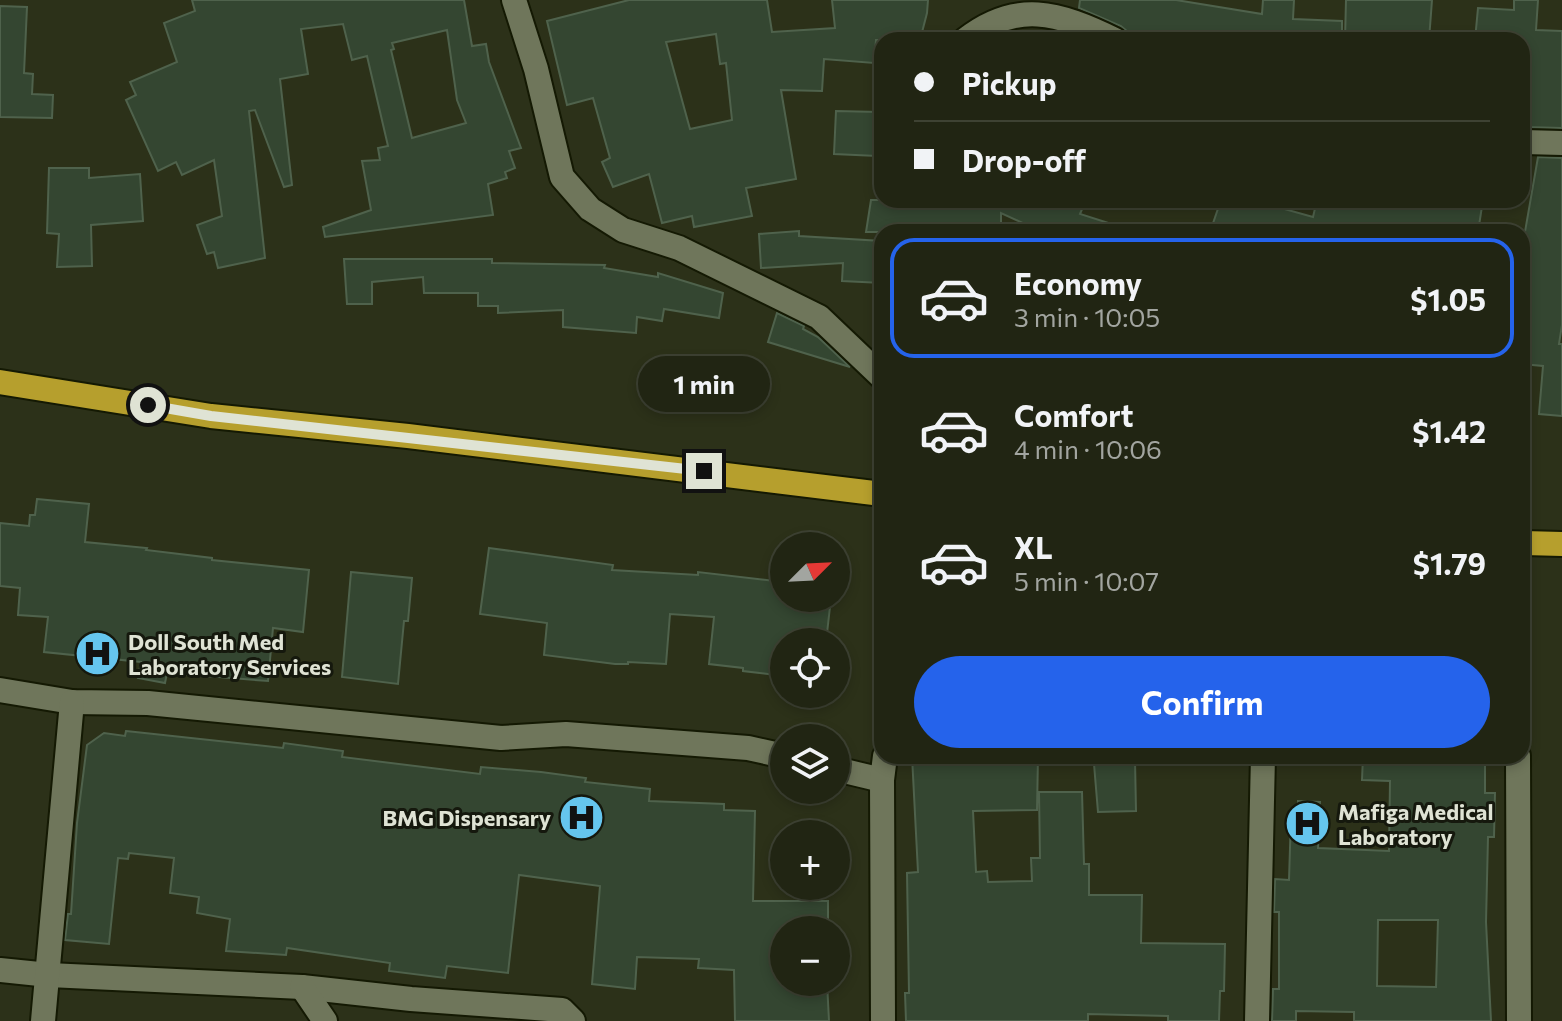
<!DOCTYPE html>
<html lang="en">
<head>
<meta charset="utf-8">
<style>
	:root { --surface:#212513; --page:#292d1c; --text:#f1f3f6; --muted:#a2a5a0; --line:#3e4233; --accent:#2563eb }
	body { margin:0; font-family:Commissioner,sans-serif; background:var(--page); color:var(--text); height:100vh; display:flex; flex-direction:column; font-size:30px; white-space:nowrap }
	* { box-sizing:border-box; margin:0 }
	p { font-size:26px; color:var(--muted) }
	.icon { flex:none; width:44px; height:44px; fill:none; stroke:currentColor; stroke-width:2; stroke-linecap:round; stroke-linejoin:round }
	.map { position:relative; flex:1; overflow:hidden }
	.side { position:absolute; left:874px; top:224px; width:656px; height:540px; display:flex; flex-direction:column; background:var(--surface); border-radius:24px; box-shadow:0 4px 12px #0003,0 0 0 2px var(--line) }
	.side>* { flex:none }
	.guide { position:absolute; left:874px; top:32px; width:656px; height:176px; border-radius:24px; box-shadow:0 4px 12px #0003,0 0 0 2px var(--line); display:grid; align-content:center; height:176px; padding:0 40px; background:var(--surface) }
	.needle { width:52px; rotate:66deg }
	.buttons { position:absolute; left:770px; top:532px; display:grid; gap:16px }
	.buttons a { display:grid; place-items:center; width:80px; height:80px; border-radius:50%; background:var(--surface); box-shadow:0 4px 12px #0003,0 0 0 2px var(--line); font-size:40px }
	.end { position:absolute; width:36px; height:36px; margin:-18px; border:10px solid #dfe3d4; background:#111; box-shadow:0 0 0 4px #111 }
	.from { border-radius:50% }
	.bubble { position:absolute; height:56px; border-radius:28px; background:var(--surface); box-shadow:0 4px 12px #0003,0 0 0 2px var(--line); font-size:26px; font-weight:700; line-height:56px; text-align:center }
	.guide b { display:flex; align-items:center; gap:28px; height:76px; font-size:30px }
	.guide b+b { border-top:2px solid var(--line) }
	.guide i { width:20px; height:20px; background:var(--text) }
	ul { padding:14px 0 0; list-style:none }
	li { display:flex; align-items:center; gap:24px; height:120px; margin:0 16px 12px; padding:0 24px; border:4px solid transparent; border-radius:24px }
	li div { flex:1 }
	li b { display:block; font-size:30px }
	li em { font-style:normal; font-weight:700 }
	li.on { border-color:var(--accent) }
	li>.icon { width:72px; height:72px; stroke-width:1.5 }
	.action { display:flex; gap:16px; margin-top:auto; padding:16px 40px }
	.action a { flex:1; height:92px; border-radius:48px; background:var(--accent); color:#fff; font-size:32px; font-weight:700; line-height:92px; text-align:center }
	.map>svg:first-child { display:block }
</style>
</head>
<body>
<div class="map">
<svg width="1562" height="1021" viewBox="0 0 1562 1021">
	<rect width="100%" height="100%" fill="#2c3119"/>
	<g fill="#344631" stroke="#4f624c" stroke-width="2" fill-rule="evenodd">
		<path d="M192,0H464L472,46L486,44L489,62L521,148L509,151L515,168L505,172L507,178L488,184L493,215L325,237L323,227L371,210L362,161L380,160L378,148L388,146L367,56L352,60L343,24L301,29L308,74L280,79L292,185L284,187L255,110L249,111L265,258L218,268L214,252L207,254L197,225L222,216L214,160L182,175L176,162L158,171L126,100L136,95L130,82L177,62L164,23L195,11ZM447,30L457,100L466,123L412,138L391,50L394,49L392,43Z"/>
		<path d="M629,0H767L772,32L835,28L832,0H928L927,13L920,40H876L874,63L824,59L822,91L781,90L796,179L746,188L752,216L694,227L692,216L662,223L649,174L613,187L602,162L610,158L593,98L567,105L547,21ZM716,34L720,64L726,63L732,120L690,129L666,42Z"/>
		<path d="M1080,0H1176L1262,14L1263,0H1294L1293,19L1342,21V40H1130L1128,32L1121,26L1079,8Z"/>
		<path d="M1346,0H1432L1429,40H1345Z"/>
		<path d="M1514,0H1538L1536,30L1562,31V128L1522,127V40H1475L1478,8L1514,10Z"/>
		<path d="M0,6L27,7L24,73L33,74L32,94L53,95L52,118L0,117Z"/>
		<path d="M836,111L879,112L877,156L834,154Z"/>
		<path d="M1538,157L1562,158V325L1559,344H1562V416L1539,414L1543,366L1522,364V249Z"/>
		<path d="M49,168H89V178L140,174L143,221L91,225L92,266L57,267L59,234L47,233Z"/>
		<path d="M871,200H1086L1080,214L1121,227V232H1042L1001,213V232H866Z"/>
		<path d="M1221,200H1252L1313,217L1317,200H1483L1478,232L1442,224L1441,232H1271L1252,227L1251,232H1210Z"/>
		<path d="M799,231V236L882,241V283L842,281L843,263L761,268L759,234Z"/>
		<path d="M344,259H492V263L605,265L604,268L658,277V273L723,293L719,318L664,309L662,321L637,317L636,333L563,327V310L498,313V306H478V293H424L423,277L372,282V304H347Z"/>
		<path d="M777,313L804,326L803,329L818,337L850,367L768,342Z"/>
		<path d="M37,499L89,504L85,542L147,548L146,550L212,558V560L309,570L303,632L273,628L268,681L167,673L165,683L138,678L141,662L44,652L48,617L18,615L20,588L0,586V523L29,526L30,515H35Z"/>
		<path d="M489,548L613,565L612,570L698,575V572L784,582V598H831L826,642H784V676L743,671V668L709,664L714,617L670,614L666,664L628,662V664H615L544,655L547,623L480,614Z"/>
		<path d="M351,572L412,578L408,621H404L398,684L342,677Z"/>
		<path d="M126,731L283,748L284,743L343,751L342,757L480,774L481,767L541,772L586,778L585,782L650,789L649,801L724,804V810L755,811L753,901H828V930H784V982H827L829,1021H735L734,970L698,968L699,959L637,957L635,989L592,984L600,886L519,875L508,973L447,966L445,978L389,971L390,963L287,948L286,955L226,951L230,919L197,913L199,897L170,893L174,858L129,853L128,859L118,858L109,944L65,940L68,914H71L77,823L87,745L104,733L125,736Z"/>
		<path d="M912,756H1038L1037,810L973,811L976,872L987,871L988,882L1032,881L1031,858H1040L1039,792H1082L1084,864H1089V895H1142L1141,943L1225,944L1224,991H1220L1219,1021H1168V1016L1088,1014V1021H906L905,993H909L907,873L918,872Z"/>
		<path d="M1363,756H1485V793H1495L1494,837H1488L1486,922L1491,1021H1354V1012L1296,1011V1021H1272L1273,989H1279V912H1274L1275,879L1289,880L1291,816H1298V801L1320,802L1318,848L1389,851L1390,781L1362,780ZM1378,920H1438L1436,987L1377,986Z"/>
		<path d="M1135,760L1136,811L1098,812L1094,764Z"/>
	</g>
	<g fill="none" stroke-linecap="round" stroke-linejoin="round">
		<defs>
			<g id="street">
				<path d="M514,0L536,69L562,177L590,209L623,230L679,248L819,317L882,377"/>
				<path d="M965,40C1016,0 1058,12 1115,40"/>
				<path d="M1522,142L1562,143"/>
				<path d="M0,690L72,702L148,703L501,738L566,734L748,748L784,756"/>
				<path d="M1518,756L1519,1021"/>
				<path d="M836,769L882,780"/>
				<path d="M0,970L49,975L302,987L411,999L562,1010L573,1021"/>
				<path d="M302,987L325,1021"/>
				<path d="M43,1021L72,702"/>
				<path d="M883,1021L882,780L885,756"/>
				<path d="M1257,1021L1263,756"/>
			</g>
			<g id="highway">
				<path d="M0,382L211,416L408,436L882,494"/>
				<path d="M1522,543L1562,544"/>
			</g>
		</defs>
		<use href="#street" stroke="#141903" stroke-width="28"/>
		<use href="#highway" stroke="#141903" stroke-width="28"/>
		<use href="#street" stroke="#6f765b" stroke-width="24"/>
		<use href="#highway" stroke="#b69f2d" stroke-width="24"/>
	</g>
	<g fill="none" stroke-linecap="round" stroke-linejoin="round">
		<path stroke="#dfe3d4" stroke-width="10" d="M148,405L211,416L704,471"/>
	</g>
	<defs>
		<symbol id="hospital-disc" viewBox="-11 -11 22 22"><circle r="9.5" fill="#65c5ee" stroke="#15180d"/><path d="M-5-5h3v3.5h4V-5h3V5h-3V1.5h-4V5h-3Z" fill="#111"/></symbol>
	</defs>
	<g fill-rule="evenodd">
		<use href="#hospital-disc" x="72" y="628" width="51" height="51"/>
		<use href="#hospital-disc" x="556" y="792" width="51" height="51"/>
		<use href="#hospital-disc" x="1282" y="798" width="51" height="51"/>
	</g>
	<g text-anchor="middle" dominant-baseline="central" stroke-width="6" stroke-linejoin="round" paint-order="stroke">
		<g font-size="22" font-weight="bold" fill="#dfe3d4" stroke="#15180d" text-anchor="start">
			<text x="128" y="641">Doll South Med<tspan x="128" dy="25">Laboratory Services</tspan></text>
			<text x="1338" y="811">Mafiga Medical<tspan x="1338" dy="25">Laboratory</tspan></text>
			<text x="551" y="817" text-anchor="end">BMG Dispensary</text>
		</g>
	</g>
</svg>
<div class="buttons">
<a><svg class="needle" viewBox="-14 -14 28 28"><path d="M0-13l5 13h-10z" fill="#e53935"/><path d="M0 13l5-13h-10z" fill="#a2a5a0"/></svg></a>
<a><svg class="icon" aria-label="locate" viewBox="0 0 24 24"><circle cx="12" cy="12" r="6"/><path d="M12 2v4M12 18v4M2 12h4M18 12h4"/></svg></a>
<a><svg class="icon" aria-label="layers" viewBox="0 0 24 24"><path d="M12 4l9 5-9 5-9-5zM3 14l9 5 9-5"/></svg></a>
<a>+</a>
<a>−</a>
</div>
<i class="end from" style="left:148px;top:405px"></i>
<i class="end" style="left:704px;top:471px"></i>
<div class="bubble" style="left:638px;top:356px;width:132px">1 min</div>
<div class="guide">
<b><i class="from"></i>Pickup</b>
<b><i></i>Drop-off</b>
</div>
<section class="side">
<ul>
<li class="on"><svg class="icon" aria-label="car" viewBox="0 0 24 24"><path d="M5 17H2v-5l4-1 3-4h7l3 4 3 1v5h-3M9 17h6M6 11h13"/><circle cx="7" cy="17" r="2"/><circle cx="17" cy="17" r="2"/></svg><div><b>Economy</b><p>3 min · 10:05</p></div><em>$1.05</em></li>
<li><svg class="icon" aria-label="car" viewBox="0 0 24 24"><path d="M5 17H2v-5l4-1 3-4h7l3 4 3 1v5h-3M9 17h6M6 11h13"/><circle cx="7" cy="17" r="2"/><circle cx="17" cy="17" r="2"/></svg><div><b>Comfort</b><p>4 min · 10:06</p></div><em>$1.42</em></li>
<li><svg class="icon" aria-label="car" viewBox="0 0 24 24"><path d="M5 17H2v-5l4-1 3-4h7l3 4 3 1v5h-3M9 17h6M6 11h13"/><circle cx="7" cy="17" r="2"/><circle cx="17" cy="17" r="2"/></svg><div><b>XL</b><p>5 min · 10:07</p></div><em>$1.79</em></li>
</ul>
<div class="action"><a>Confirm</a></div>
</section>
</div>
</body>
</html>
